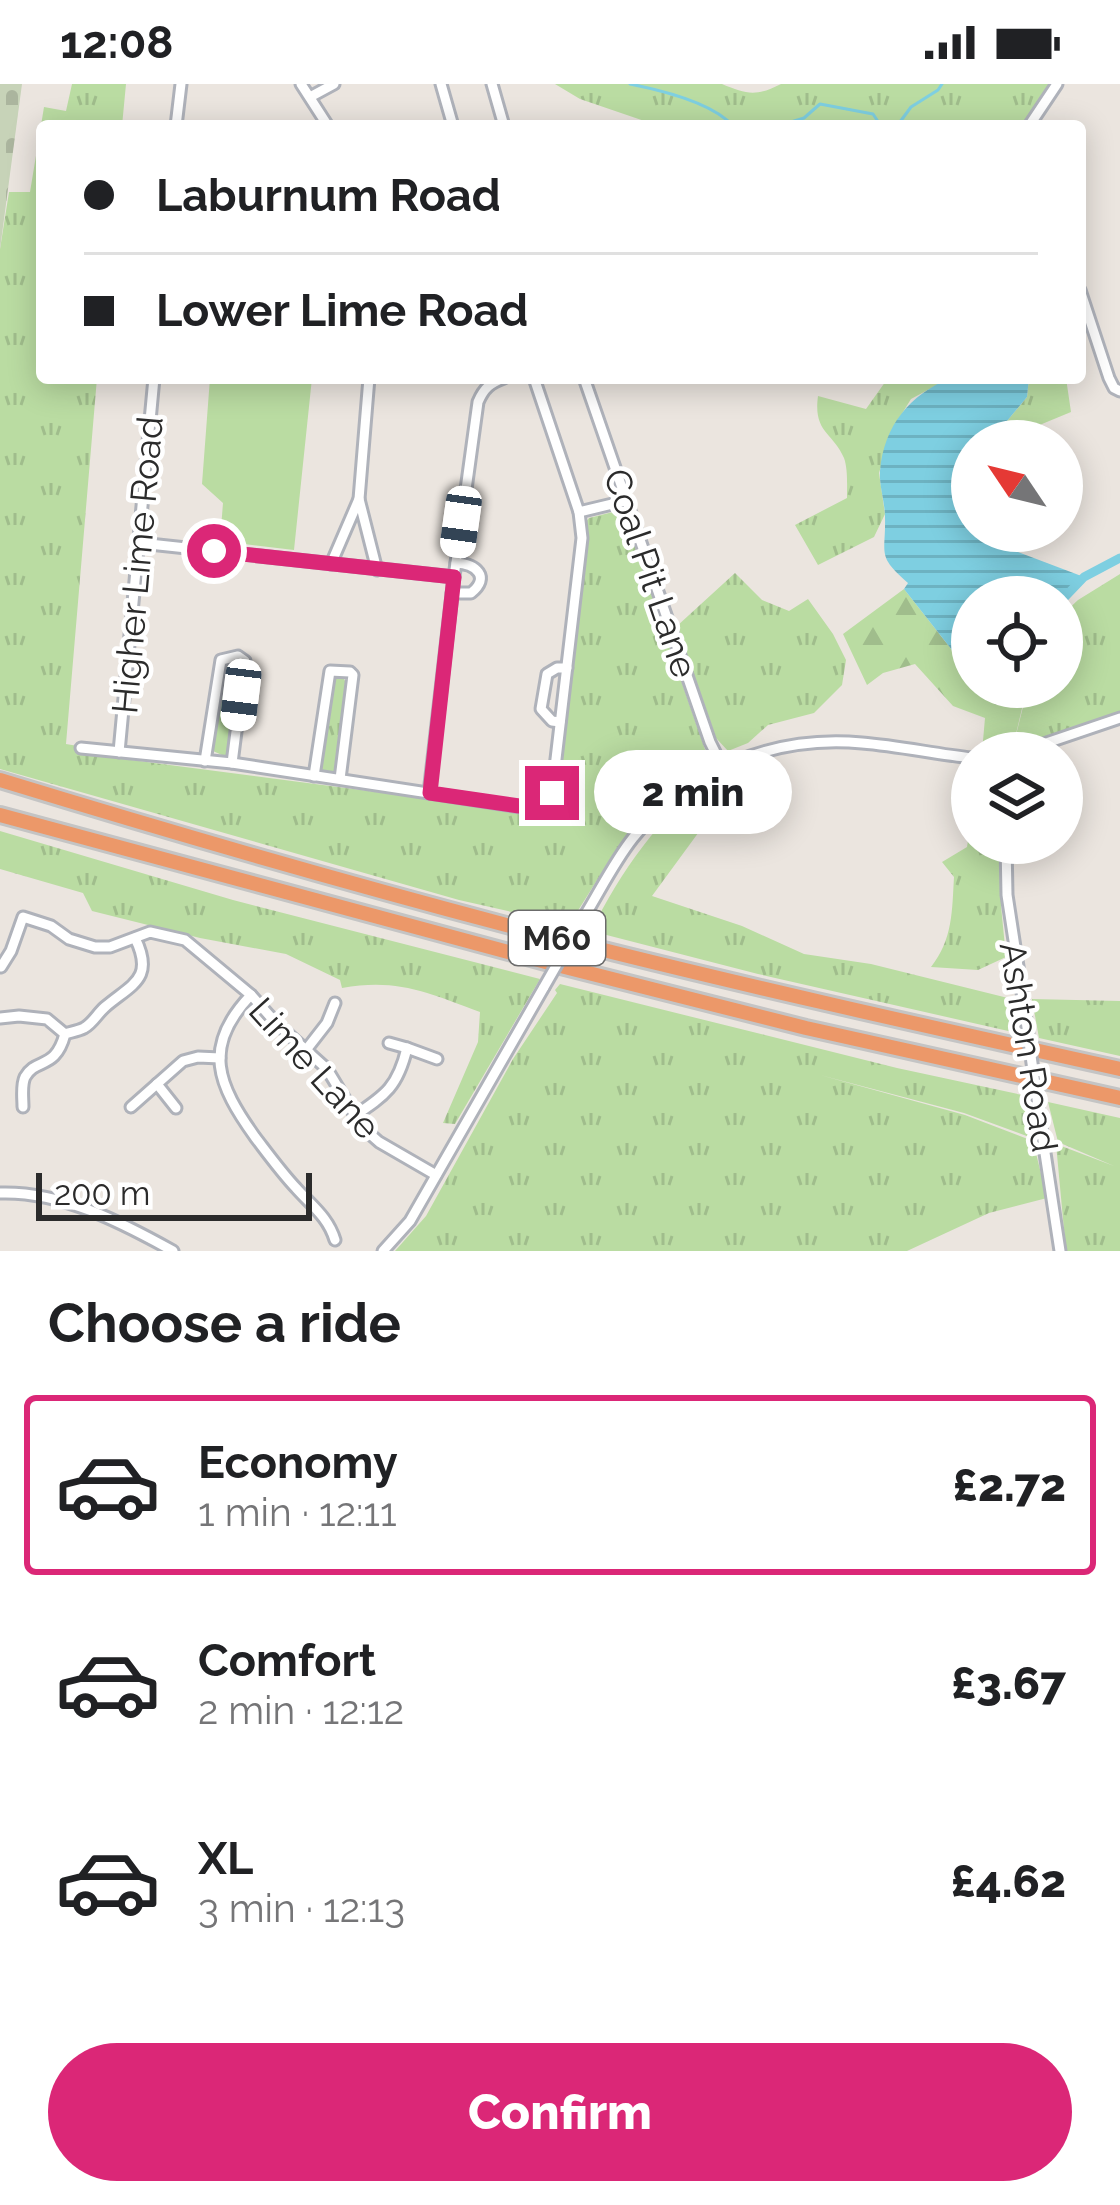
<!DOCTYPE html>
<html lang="en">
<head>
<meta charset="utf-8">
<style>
	:root { --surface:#fff; --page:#f6f6f6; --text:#202124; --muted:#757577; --line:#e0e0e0; --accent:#db2777 }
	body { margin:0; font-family:Raleway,sans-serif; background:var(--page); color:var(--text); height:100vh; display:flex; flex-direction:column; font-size:45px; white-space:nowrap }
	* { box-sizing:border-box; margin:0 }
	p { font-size:39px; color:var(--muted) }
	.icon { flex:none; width:66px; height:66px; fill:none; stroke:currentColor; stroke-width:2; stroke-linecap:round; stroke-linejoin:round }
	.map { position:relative; height:1167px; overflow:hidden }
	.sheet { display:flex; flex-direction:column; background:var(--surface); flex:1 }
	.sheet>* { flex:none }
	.top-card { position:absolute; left:36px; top:36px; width:1050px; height:264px; border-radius:12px; box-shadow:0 6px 30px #0003; display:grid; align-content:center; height:264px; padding:0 48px; background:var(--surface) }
	.needle { width:78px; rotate:305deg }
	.tools { position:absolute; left:951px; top:336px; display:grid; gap:24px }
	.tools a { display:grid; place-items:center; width:132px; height:132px; border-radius:50%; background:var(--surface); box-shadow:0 6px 30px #0003; font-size:60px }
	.scale { position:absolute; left:36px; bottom:30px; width:276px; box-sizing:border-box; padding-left:12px; border:6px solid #2b2b2b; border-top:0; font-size:33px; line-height:42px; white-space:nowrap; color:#2b2b2b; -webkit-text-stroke:9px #fff; paint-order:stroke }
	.end { position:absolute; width:54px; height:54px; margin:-27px; border:15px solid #db2777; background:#fff; box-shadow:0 0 0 6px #fff }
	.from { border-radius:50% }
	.bubble { position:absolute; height:84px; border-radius:42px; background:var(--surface); box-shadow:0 6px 30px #0003; font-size:39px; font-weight:800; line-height:84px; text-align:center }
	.car { position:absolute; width:36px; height:72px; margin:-36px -18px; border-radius:15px; box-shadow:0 0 9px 3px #0007; background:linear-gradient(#fff 24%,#345 0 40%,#fff 0 76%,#345 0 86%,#fff 0) }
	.top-card b { display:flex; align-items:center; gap:42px; height:114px; font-size:45px }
	.top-card b+b { border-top:3px solid var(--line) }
	.top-card i { width:30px; height:30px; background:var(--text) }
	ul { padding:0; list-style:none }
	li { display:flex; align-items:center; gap:36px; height:180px; margin:0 24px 18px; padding:0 24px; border:6px solid transparent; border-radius:12px }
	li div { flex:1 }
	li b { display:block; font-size:45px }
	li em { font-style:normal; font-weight:800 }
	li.current { border-color:var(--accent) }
	li>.icon { width:108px; height:108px; stroke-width:1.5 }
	h2 { padding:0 48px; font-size:54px; line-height:144px }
	.cta { display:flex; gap:24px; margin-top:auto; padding:24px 48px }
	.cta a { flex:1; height:138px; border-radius:72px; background:var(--accent); color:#fff; font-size:48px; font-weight:800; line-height:138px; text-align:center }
	.status { display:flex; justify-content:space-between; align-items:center; height:84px; padding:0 60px; background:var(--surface); direction:ltr }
	.status svg { height:33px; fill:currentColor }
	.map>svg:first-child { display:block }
</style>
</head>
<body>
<div class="status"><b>12:08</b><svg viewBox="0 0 49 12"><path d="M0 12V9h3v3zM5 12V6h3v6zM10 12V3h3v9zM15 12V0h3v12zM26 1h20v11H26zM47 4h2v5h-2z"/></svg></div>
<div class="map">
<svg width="1120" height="1167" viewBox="0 0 1120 1167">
	<defs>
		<pattern id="grass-tufts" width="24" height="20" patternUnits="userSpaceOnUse" patternTransform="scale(3)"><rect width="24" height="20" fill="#badca2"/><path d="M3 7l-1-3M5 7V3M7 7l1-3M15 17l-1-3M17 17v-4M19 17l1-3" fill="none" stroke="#a0bd8c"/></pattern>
		<pattern id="forest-firs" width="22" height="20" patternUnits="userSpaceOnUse" patternTransform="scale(3)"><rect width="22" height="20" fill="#badca2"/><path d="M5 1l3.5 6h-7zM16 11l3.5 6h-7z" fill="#a0bd8c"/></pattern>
		<pattern id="cemetery-stones" width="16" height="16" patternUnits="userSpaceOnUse" patternTransform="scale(3)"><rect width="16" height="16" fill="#c7d3b8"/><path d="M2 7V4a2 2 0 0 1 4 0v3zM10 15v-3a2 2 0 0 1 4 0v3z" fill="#abb59e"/></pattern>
		<pattern id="water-rules" width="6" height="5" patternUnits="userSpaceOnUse" patternTransform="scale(3)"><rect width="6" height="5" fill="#7ecfe1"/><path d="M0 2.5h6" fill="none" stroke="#6db2c1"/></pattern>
	</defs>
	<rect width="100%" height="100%" fill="#ebe5df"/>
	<g fill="url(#grass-tufts)">
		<path d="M72,0H126L122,42H42V294H97L66,660L78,662V669L536,729L549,722L556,709L587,467L585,439L589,434L617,427L624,432L708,674L703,684L643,729L614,769L569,841L459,816L0,685V165L9,108H30L44,23L66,27Z"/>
		<path d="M555,0H722C746,10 756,13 781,0H1051L1021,42H659L580,15Z"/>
		<path d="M888,294H950L911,315L892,346L879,389L885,430L874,453L818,481L795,441L847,414C847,402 848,385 844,374C833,348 813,349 818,312L866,325Z"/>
		<path d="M1029,294H1066L1071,328L1042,340L1017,357H972V405L963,377L973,355L1007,337L1027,313Z"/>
		<path d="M735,489L762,516L789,527L808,515L833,550L846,576L842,601L814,629L768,641L748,659L728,667L716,654L677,542Z"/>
		<path d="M1120,490V629L1012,667L1028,603H1062V531L1078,516Z"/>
		<path d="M234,576L241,581L228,670L224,672L213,667L226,580Z"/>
		<path d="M342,592L347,600L335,687L333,691L325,690L321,684L333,599L337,593Z"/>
		<path d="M713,693L734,700L652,812L742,842L804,870L871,880L1012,915L1017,949L758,890L591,847C622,786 658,733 713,693Z"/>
		<path d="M972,731V759H1002L1001,822L1006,873L978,886L931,883C953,855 952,827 954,793L942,778L967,763Z"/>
		<path d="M0,747L233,816L540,895L455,1040L443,1039L478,958L480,928C428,909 398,894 342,904L340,896L286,870L200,854L92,827L83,809L0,785Z"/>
		<path d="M560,900L897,984L1027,1012L1032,1054L964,1029L820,991L965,1031L1033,1057L1047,1114L989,1129L907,1167H395L426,1132L513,975L557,909L555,906Z"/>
		<path d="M1032,915L1120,917V972L1039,954Z"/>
		<path d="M1048,1018L1120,1034V1167H1066L1056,1060L1114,1082L1058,1058Z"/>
	</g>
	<path fill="url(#forest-firs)" d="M904,505L952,566L966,594L972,598V603L1023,620L1012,667L982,668L985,634L953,622L915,580L883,589L867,601L843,550Z"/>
	<path fill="url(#cemetery-stones)" d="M0,0H22L0,165Z"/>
	<path fill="#badca2" d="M210,294H312L294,466L220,457L223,419L202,400Z"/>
	<path fill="url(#water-rules)" d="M950,294H1029L1027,313L1007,337L973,355L963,377L972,405V447H987L1005,463L1084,493L1062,516V513H972V598L966,594L952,566L904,505L908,499C876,471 886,471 885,433C885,418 879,402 880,387C884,341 910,311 950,294Z"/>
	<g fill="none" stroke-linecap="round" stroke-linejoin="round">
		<g stroke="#7ecfe1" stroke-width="3">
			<path d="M630,0C660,6 713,19 733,42"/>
			<path d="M778,42L804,34L820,20L873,30L881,42"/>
			<path d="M897,42L911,23L938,6L942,0"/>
		</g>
		<path stroke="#7ecfe1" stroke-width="9" d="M1062,516L1084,493L1120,474"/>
		<defs>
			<g id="minor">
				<path d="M301,0L328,42"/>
				<path d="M441,0L453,42"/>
				<path d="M492,0L504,42"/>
				<path d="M310,13L334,0"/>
				<path d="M176,42L181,0"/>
				<path d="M1029,42L1057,0"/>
				<path d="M1080,206L1109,294L1114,304L1120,307"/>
				<path d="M584,294L710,658L722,682"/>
				<path d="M359,415L377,486"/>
				<path d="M579,428L625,417"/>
				<path d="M140,459L454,493"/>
				<path d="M331,480L359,415L369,294"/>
				<path d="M452,509H471C491,493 476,480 456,479"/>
				<path d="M560,638L552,637L541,625L547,590L557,584H567"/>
				<path d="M81,664L232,679L533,725L540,723L552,709L582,454L579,428L534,294"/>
				<path d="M119,668L154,294"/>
				<path d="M1017,669L1120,634"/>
				<path d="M205,677L221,576L238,572L245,577L232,679"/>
				<path d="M314,692L330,587L350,588L353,591L340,695"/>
				<path d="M429,709L454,493L478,318C484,304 490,299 504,294"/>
				<path d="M1006,759L1007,811L1023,915"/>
				<path d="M584,833C600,807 614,778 633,754C688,685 774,651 862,659C899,662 935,670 972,674"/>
				<path d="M1,883L11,867L23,833L51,842L69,855L95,863H110L150,848L185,856L251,911L276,939L327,985L362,1043L379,1058L436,1091"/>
				<path d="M251,911C201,963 218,1001 255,1053C268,1070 281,1088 296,1104C312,1122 328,1133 335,1156"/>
				<path d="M0,934L19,932L47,935L65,950"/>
				<path d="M389,959L407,964"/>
				<path d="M306,966L327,939L335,919"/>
				<path d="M157,1000L176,1024"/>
				<path d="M23,1023C23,1014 21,1001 25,993C36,973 55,987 65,950C71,948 78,947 84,944C93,939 97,930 105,923C132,900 155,895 135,854"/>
				<path d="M131,1023L183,977L198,973L220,974"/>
				<path d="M354,1032C386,1011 398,1002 407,964L437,975"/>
				<path d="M1041,1043L1060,1167"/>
				<path d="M0,1109C61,1107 121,1138 173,1167"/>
				<path d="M383,1167L410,1137L544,903"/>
			</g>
			<g id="highway">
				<path d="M0,696C183,752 367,805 552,853C740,901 930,943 1120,985"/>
				<path d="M0,731L553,880L806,944L1120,1014"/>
			</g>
		</defs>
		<use href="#minor" stroke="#afb2ba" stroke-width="15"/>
		<use href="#highway" stroke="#c4c4c4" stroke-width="20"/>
		<use href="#minor" stroke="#fff" stroke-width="9"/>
		<use href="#highway" stroke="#ec9869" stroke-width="14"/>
		<defs>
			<g id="minor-bridge">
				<path d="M544,903L584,833"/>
				<path d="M1023,915L1041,1043"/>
			</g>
		</defs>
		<use href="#minor-bridge" stroke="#afb2ba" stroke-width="15" stroke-linecap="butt"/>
		<use href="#minor-bridge" stroke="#fff" stroke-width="9"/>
	</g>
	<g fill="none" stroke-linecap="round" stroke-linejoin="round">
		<path stroke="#db2777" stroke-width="15" d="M214,467L454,493L430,709L533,724L547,718L552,709"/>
	</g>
	<g text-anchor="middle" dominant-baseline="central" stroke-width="9" stroke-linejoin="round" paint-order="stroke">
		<rect fill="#fff" stroke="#6b6b6b" stroke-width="3" x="509" y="827" width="96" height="54" rx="9"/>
		<g font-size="33" font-weight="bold" fill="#2b2b2b">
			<text x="557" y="854">M60</text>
		</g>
		<g font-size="36" fill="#2b2b2b" stroke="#fff">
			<text transform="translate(137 481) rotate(-85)">Higher Lime Road</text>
			<text transform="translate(651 489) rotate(71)">Coal Pit Lane</text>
			<text transform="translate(1029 963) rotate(81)">Ashton Road</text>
			<text transform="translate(315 984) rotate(48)">Lime Lane</text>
		</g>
	</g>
</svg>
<div class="tools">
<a><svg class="needle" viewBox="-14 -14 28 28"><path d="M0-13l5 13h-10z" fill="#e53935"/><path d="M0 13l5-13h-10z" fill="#757577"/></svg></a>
<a><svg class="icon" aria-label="locate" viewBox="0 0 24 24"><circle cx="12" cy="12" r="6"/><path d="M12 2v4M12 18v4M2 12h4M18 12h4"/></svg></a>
<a><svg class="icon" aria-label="layers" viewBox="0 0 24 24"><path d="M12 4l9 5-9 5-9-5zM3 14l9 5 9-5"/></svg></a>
</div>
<div class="scale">200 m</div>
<i class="end from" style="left:214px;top:467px"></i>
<i class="end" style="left:552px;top:709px"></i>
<div class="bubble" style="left:594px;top:666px;width:198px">2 min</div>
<i class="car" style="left:461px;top:438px;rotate:188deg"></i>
<i class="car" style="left:241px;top:611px;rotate:187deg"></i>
<div class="top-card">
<b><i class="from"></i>Laburnum Road</b>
<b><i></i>Lower Lime Road</b>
</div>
</div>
<section class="sheet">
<h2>Choose a ride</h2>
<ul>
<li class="current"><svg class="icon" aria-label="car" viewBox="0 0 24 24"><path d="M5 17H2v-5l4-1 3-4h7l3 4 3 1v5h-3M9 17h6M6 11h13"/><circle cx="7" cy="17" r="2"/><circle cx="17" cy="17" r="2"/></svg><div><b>Economy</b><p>1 min · 12:11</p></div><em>£2.72</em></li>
<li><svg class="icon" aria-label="car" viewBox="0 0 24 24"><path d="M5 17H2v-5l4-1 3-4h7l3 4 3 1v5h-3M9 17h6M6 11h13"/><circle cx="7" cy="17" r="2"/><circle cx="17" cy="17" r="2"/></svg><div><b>Comfort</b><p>2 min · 12:12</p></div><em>£3.67</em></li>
<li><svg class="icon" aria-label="car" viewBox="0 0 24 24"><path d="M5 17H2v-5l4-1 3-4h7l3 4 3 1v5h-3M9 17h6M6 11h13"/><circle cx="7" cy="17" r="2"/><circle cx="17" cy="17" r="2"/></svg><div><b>XL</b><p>3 min · 12:13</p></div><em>£4.62</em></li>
</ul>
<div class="cta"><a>Confirm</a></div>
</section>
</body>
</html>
